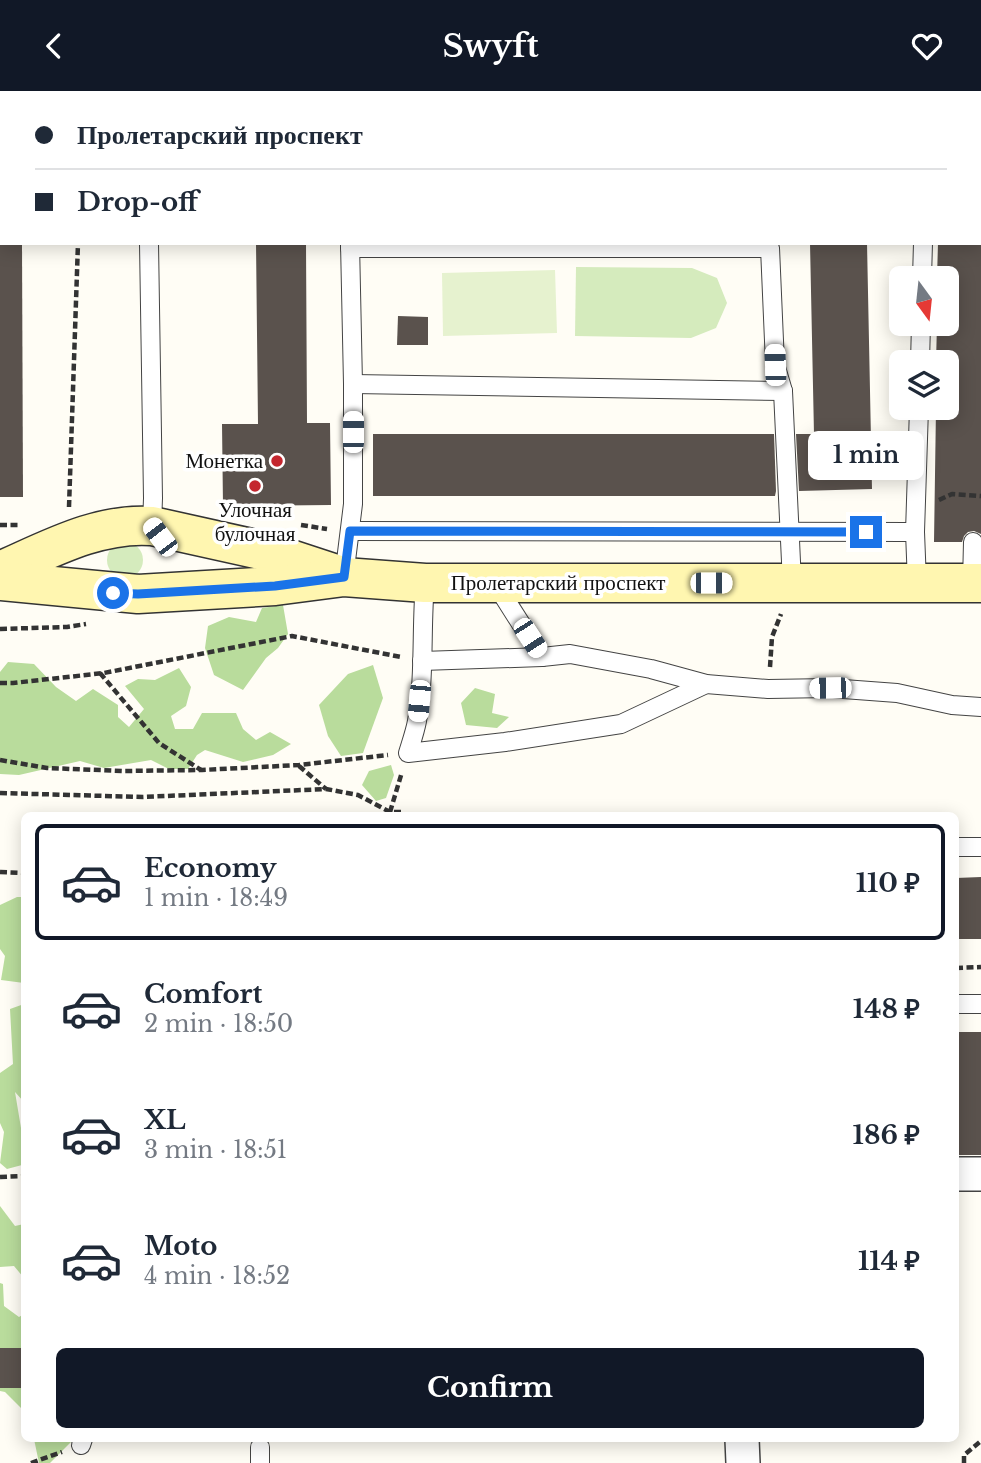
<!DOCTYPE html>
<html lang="en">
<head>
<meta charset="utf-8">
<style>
	:root { --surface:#fff; --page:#f2f2f3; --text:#1f2937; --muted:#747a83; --line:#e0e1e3; --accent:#111827 }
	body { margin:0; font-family:"Libre Baskerville",serif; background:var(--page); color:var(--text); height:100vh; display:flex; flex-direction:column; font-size:26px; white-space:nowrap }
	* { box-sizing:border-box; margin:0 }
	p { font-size:23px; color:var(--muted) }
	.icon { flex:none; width:38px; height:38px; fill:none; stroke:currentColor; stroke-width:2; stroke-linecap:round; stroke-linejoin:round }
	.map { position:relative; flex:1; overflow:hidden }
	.sheet { position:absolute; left:21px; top:721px; width:938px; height:630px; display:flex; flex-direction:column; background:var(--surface); border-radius:10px; box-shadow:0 4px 18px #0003 }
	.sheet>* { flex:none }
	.banner { position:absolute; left:0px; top:0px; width:982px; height:154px; box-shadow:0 4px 18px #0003; display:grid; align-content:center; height:154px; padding:0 35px; background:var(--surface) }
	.needle { width:46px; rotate:165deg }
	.buttons { position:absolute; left:889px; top:175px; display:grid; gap:14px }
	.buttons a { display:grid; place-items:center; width:70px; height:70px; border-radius:10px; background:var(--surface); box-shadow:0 4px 18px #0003; font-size:35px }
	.end { position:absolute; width:32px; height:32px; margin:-16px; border:9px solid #1a73e8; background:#fff; box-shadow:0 0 0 4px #fff }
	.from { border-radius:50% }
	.bubble { position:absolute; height:49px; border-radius:10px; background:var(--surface); box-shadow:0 4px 18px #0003; font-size:23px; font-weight:700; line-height:49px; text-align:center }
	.car { position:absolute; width:21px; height:42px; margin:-21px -10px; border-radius:9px; box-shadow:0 0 5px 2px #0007; background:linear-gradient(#fff 24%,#345 0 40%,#fff 0 76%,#345 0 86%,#fff 0) }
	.banner b { display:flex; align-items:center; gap:24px; height:66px; font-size:26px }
	.banner b+b { border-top:2px solid var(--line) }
	.banner i { width:18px; height:18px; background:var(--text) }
	ul { padding:12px 0 0; list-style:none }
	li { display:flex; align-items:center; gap:21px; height:116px; margin:0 14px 10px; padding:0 21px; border:4px solid transparent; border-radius:10px }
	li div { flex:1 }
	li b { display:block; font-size:26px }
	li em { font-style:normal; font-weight:700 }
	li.active { border-color:var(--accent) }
	li>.icon { width:63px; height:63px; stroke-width:1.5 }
	.primary-button { display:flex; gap:14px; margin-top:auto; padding:14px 35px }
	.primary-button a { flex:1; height:80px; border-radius:10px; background:var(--accent); color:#fff; font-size:28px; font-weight:700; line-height:80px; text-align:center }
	header { display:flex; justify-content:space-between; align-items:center; height:91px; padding:0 35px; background:var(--accent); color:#fff; font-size:32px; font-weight:700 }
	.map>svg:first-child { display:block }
</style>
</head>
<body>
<header><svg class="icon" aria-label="back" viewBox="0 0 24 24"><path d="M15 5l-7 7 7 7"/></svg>Swyft<svg class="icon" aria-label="heart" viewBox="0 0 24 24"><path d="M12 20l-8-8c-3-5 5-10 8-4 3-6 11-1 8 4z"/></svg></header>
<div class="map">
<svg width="981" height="1372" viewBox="0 0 981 1372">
	<rect width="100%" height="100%" fill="#fffdf5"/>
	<g fill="#d5ebbd">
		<path d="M576,176L692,177L717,187L727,212L716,237L691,247L575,245Z"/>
		<circle cx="125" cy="469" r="18"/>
	</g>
	<g fill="#b9dc9c">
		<path d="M283,514L288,543L278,557L266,567L243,599L214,584L205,557L208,535L229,526L256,531L262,517Z"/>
		<path d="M8,571L34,573L56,596L76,610L93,598L118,614V626L129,636L144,618L125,595L138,588L155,589L179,577L191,596L186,615L171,625L175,638H193L202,622H236L243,638L256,649L270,641L291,653L273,664L243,671L205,659L197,664L188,678H169L151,669L104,677L80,670L19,684L0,683V581Z"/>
		<path d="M373,574L383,607L363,662L341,665L328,645L319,614L348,583Z"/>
		<path d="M475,597L495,603L492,622L509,626L497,637L466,634L461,612Z"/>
		<path d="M391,674L394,684L386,707L376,710L362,694L369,680Z"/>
		<path d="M17,806H24V892L1,889L5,865L0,858V814Z"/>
		<path d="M24,913V1011L15,1001L24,1055L22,1074L7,1078L0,1072L4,1041L0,1032V982L13,973L10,918Z"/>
		<path d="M0,1115L15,1135L24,1133V1187L14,1175L0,1176Z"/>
		<path d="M0,1192L3,1193L4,1215L19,1226L24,1223V1334L22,1330L24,1320L5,1301L0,1300Z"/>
		<path d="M34,1348H74L50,1372H39Z"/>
	</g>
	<path fill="#e6f2cf" d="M555,179L557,242L443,245L442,182Z"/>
	<g fill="#5a524d">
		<path d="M0,152H22L23,406H0Z"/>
		<path d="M256,152H306L307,332H330L331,414L223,415L222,333H258Z"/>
		<path d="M810,152H867L872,398L799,400L796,343H814Z"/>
		<path d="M938,152H981V443L974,440L968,441L964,445L962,451H934L936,317H947V271H936L937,233H947V187H937Z"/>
		<path d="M398,225L428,226V254H397Z"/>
		<path d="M373,343H774L776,400L775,405H373Z"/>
		<path d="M981,786V848H956V787Z"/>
		<rect x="956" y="941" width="25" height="123"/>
		<rect x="0" y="1257" width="24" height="40"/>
	</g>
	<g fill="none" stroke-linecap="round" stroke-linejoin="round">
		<defs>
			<g id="service">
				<path d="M75,0L77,2"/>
				<path d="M346,0V2"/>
				<path d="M413,0V2"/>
				<path d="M958,0V2"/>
				<path d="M147,2V0"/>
				<path d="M149,152L153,407L152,435"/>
				<path d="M350,157H770L775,273L783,300L792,492"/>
				<path d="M922,187L923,152"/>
				<path d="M920,271L921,233"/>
				<path d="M353,293L783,300"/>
				<path d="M350,440L915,441"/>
				<path d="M344,486L353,413V293L350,152"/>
				<path d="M425,492C421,537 425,585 417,630C415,641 411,652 408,662L505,651L621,633L706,593"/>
				<path d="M495,492L542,566"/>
				<path d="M917,492L915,441L919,317"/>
				<path d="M972,492L973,451"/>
				<path d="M422,570L542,566L570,563L651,578L706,593L768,598L830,597L897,602L952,614L981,616"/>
				<path d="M956,756H981"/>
				<path d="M956,913H981"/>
				<path d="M81,1354L83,1348"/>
				<path d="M260,1356V1372"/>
			</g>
			<g id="minor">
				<path d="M956,1083H981"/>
				<path d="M742,1348L743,1372"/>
			</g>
			<g id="secondary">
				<path d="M0,480C48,459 98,431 152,435L269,461L336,483"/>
				<path d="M0,490L138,503L275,495L344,486L425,492H981"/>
			</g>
		</defs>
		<use href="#service" stroke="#444" stroke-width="20"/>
		<use href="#minor" stroke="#444" stroke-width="36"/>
		<use href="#secondary" stroke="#333" stroke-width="41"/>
		<g stroke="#333" stroke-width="4.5" stroke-dasharray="7 3.5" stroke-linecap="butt">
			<path d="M495,0V2"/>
			<path d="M0,25H2"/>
			<path d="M0,59L2,58"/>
			<path d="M939,409L952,403L981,405"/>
			<path d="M69,416L78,152"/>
			<path d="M0,434H20"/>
			<path d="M301,434L327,438"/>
			<path d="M0,538L67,536L86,533"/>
			<path d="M770,576L772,546L781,523"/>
			<path d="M100,582L159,652L201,679"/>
			<path d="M0,592H13L104,582L292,545L401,566"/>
			<path d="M0,669L47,677L123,680L202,679L299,674L388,664"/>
			<path d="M299,675L326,698"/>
			<path d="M0,702L143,706L326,698L358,704L390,721H403V724"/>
			<path d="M390,721L402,681"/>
			<path d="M0,781L24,782"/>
			<path d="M956,877L981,876"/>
			<path d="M0,1086L24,1085"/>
			<path d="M31,1372L62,1361"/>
			<path d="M964,1372V1364L981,1350"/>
		</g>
		<use href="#service" stroke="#fff" stroke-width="18"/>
		<use href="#minor" stroke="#fff" stroke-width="33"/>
		<use href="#secondary" stroke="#fff6b0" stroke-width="38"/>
	</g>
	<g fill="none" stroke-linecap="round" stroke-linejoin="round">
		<path stroke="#1a73e8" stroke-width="9" d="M113,502L138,503L275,495L344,486L350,440L866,441"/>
	</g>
	<g fill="#c4262e" stroke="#fff" stroke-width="2.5">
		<circle cx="277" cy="370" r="7"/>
		<circle cx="255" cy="395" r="7"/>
	</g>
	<g text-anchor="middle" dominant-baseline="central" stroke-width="7" stroke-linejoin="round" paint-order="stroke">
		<g font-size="21" fill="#111" stroke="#fff" text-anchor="end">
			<text x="263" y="370">Монетка</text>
			<text x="255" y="419" text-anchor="middle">Улочная<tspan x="255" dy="24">булочная</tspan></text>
		</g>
		<g font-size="21" fill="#111" stroke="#fff">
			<text x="558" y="492">Пролетарский проспект</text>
		</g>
	</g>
</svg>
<div class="buttons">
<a><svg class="needle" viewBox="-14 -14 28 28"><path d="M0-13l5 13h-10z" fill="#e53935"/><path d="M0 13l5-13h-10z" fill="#747a83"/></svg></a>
<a><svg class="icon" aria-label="layers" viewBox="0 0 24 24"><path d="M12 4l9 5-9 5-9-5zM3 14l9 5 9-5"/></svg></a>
</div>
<i class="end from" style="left:113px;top:502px"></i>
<i class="end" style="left:866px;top:441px"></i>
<div class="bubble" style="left:808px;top:340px;width:116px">1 min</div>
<i class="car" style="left:775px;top:274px;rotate:358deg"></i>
<i class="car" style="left:353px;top:341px;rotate:0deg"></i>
<i class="car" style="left:160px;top:446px;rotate:323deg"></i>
<i class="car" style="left:711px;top:492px;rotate:90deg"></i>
<i class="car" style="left:530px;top:547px;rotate:147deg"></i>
<i class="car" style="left:830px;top:597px;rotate:269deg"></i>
<i class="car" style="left:419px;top:610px;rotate:185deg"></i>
<div class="banner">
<b><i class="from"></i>Пролетарский проспект</b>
<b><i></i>Drop-off</b>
</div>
<section class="sheet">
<ul>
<li class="active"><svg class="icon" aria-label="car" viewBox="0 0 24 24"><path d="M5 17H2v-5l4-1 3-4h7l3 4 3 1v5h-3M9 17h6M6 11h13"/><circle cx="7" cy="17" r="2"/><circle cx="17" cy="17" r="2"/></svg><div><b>Economy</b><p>1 min · 18:49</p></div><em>110 ₽</em></li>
<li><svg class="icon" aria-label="car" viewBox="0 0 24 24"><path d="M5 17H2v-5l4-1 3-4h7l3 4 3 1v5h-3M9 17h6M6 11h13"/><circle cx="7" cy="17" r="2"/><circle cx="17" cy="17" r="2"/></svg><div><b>Comfort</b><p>2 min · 18:50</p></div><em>148 ₽</em></li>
<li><svg class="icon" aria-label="car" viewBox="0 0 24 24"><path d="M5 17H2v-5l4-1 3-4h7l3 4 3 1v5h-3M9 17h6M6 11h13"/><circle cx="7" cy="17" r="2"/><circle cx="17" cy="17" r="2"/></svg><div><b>XL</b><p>3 min · 18:51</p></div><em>186 ₽</em></li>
<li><svg class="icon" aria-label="car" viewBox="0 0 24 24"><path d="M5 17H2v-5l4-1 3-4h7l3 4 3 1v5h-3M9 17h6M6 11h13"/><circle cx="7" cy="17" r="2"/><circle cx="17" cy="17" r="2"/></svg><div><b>Moto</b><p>4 min · 18:52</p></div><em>114 ₽</em></li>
</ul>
<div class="primary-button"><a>Confirm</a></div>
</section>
</div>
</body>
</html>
